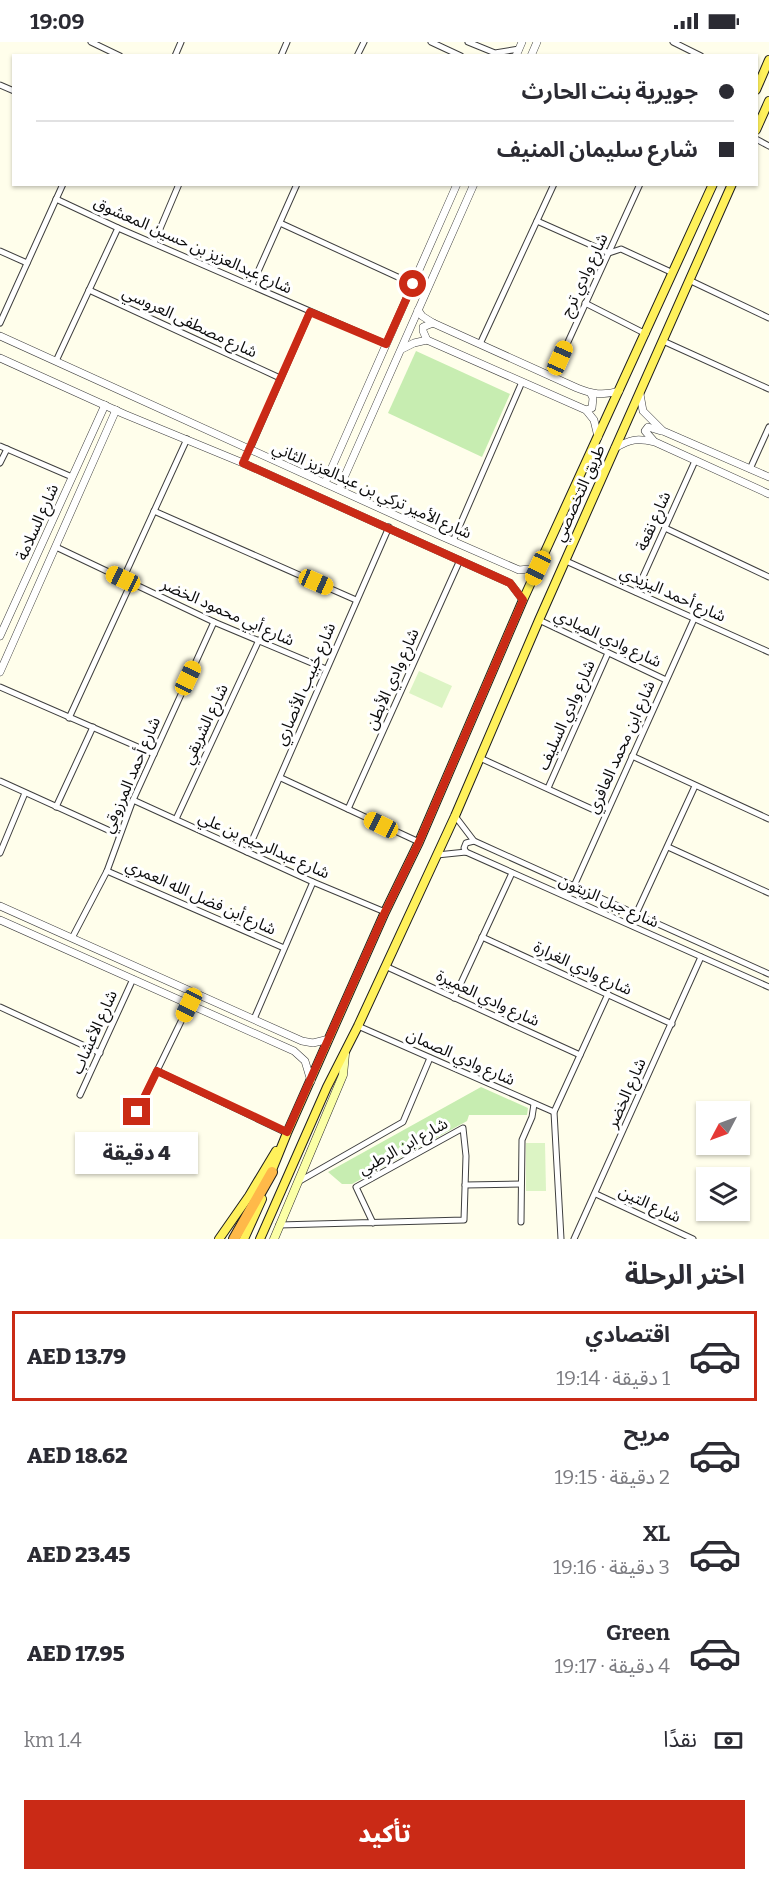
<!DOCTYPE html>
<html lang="ar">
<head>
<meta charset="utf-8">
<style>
	:root { --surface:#fff; --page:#f2f2f3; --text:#2b2b33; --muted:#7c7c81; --line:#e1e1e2; --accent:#ca2a16 }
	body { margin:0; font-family:Bitter,"Noto Sans Arabic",serif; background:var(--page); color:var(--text); direction:rtl; height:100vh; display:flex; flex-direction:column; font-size:22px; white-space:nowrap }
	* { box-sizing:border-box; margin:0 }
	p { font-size:20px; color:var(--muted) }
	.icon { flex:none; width:33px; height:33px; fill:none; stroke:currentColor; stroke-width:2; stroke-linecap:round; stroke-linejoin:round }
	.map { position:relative; height:1197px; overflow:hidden; direction:ltr }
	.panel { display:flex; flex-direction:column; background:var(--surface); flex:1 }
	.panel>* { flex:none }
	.guide { position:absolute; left:12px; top:12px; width:746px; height:132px; border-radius:0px; box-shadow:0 2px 4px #0004; direction:rtl; display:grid; align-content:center; height:132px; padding:0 24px; background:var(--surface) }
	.needle { width:39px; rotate:229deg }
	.buttons { position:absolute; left:696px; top:1059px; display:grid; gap:12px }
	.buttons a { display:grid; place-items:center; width:54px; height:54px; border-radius:0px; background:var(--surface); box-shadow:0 2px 4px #0004; font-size:30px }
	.end { position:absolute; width:27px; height:27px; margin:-14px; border:8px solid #ca2a16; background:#fff; box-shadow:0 0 0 3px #fff }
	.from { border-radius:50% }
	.bubble { position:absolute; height:42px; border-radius:0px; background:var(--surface); box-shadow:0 2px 4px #0004; font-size:20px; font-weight:800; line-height:42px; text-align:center; direction:rtl }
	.car { position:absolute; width:18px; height:36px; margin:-18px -9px; border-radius:8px; box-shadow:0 0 4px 2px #0007; background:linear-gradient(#f5c518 24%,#345 0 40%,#f5c518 0 76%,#345 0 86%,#f5c518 0) }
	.guide b { display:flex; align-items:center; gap:21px; height:57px; font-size:22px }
	.guide b+b { border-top:2px solid var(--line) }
	.guide i { width:15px; height:15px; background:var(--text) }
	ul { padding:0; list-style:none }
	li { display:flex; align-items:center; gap:18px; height:90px; margin:0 12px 9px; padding:0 12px; border:3px solid transparent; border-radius:0px }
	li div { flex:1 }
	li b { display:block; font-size:22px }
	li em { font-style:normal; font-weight:800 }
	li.selected { border-color:var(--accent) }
	li>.icon { width:54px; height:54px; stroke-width:1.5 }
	h2 { padding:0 24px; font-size:27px; line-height:72px }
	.pay { display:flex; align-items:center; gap:15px; height:66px; padding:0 24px; font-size:22px }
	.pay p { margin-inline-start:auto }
	.cta { display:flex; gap:12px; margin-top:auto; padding:12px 24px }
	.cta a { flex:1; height:69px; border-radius:0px; background:var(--accent); color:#fff; font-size:24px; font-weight:800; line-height:69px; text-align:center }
	.status { display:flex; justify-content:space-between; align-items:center; height:42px; padding:0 30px; background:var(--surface); direction:ltr }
	.status svg { height:16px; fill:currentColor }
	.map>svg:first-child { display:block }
</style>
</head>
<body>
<div class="status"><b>19:09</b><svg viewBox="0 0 49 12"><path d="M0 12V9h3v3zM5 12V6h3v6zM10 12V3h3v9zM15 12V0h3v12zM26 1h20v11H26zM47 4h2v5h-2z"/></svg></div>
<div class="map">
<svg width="769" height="1197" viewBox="0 0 769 1197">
	<rect width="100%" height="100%" fill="#fffeeb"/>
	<g fill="#c7edb1">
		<path d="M416,309L510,352L482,415L388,371Z"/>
		<path d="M481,1045L528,1066L527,1073H469L467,1079L352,1142H342L328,1130Z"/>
	</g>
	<g fill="#dcf4c4">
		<path d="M419,629L452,644L442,666L409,651Z"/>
		<path d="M526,1101H545L546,1149H526Z"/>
	</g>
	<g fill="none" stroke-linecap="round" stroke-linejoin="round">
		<defs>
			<g id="minor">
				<path d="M91,0L120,14"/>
				<path d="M431,0L461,14"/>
				<path d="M468,0L495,11L519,7"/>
				<path d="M673,0L701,14"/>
				<path d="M175,14L181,0"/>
				<path d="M281,14L287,0"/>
				<path d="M357,14L364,0"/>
				<path d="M0,43L14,49"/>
				<path d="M756,97L769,104"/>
				<path d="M56,157L118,186L386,302"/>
				<path d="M537,179L609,211L621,207L673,231"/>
				<path d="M280,181L413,242"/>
				<path d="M154,201L179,142"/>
				<path d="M0,209L27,221"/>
				<path d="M691,239L769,276"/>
				<path d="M252,243L297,142"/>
				<path d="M89,248L280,336"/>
				<path d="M585,261L646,292"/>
				<path d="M0,281L63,142"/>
				<path d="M663,299L769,347"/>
				<path d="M480,302L554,142"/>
				<path d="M56,319L118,186"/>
				<path d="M552,335L640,142"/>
				<path d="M0,404L72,435"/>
				<path d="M250,407L310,270"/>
				<path d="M0,421L7,407"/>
				<path d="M750,427L769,385"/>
				<path d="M154,469L356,558"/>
				<path d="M665,486L769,535"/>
				<path d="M453,499L522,340"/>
				<path d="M56,505L214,580L326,627"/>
				<path d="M566,519L769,610"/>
				<path d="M123,537L187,397"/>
				<path d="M636,550L695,419"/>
				<path d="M539,578L666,638"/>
				<path d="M0,645L154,712"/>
				<path d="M69,676L131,541"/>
				<path d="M632,714L769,777"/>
				<path d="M480,716L605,773"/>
				<path d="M281,736L419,800"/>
				<path d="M0,739L119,793"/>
				<path d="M548,746L608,611"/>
				<path d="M133,758L313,840L385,870"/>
				<path d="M56,765L93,685"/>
				<path d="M348,767L460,518"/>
				<path d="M455,774L474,799L769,932"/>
				<path d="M176,777L259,598"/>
				<path d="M668,805L769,851"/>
				<path d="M247,810L389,485"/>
				<path d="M466,810L464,806L466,801L474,799"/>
				<path d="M0,811L25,751"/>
				<path d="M437,813L466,810L769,945"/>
				<path d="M107,829L284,906"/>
				<path d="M574,844L694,577"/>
				<path d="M636,872L695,744"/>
				<path d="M482,895L672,982"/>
				<path d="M72,896L107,829L133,758L214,580"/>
				<path d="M385,924L580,1013"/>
				<path d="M454,956L512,831"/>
				<path d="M0,965L100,1011"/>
				<path d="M254,977L313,840"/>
				<path d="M358,984L554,1070"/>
				<path d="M157,1029L287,1091"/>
				<path d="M80,1053L133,937"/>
				<path d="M137,1070L189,963"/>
				<path d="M298,1140L403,1080L430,1016"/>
				<path d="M465,1143L521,1142"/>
				<path d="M596,1152L693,1197"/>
				<path d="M521,1180L522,1098L532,1075L534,1062"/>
				<path d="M279,1183L464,1178L466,1114L463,1086L356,1145L373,1181"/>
				<path d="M561,1197L554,1070L608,952"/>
				<path d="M574,1197L701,915"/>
			</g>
			<g id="tertiary">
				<path d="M516,14L522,0"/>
				<path d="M531,14L537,0"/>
				<path d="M418,268L422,274L433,281L577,346C592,352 603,354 619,349"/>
				<path d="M0,294L441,494L519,528L539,526"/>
				<path d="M427,298L423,289V285L433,281"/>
				<path d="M402,307L414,301L427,298L586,368L594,378L598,395"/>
				<path d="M0,316L124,372L243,421L510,541L523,558"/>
				<path d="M640,352L643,369L663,389L769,435"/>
				<path d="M586,368L592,366L593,356L591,352"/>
				<path d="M653,398L645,389L648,385L661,389"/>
				<path d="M615,406C631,397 637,396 655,400L769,452"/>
				<path d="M325,441L457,142"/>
				<path d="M339,447L474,142"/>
				<path d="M0,594L105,363"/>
				<path d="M0,630L116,368"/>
				<path d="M0,864L302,999L313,1001L329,997"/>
				<path d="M0,878L294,1009L305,1019L311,1039"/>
			</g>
			<path id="secondary" d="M274,1197L343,1033L345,1012"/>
			<g id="primary">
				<path d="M756,48L769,18"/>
				<path d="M756,88L769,59"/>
				<path d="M270,1133L287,1091L385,870L419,800L523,558L713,142"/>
				<path d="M219,1197L249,1154L276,1109"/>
				<path d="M244,1197L262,1157"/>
				<path d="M260,1197L327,1045L358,984L455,774L539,578L732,142"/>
			</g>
			<path id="motorway" d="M234,1197L272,1130"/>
		</defs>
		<use href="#minor" stroke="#3f3f3f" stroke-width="7"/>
		<use href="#tertiary" stroke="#3f3f3f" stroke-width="8"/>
		<use href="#secondary" stroke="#2e2e2e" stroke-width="9"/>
		<use href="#primary" stroke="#1d1d1d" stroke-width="10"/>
		<use href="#motorway" stroke="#1d1d1d" stroke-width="12"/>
		<use href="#minor" stroke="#fff" stroke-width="5"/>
		<use href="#tertiary" stroke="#fff" stroke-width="7"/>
		<use href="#secondary" stroke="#fbffa6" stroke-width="8"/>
		<use href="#primary" stroke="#fff15b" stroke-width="8"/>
		<use href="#motorway" stroke="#ffb949" stroke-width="10"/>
	</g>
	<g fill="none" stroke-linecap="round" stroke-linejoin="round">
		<path stroke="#ca2a16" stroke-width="8" d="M137,1070L157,1029L287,1090L385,870L419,800L523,558L510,541L243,421L310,270L386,302L413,242"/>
	</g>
	<g text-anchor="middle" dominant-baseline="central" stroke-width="6" stroke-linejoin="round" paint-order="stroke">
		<g font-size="16" fill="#0c0c0c" stroke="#fff">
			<text transform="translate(193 203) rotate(24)">شارع عبدالعزيز بن حسين المعشوق</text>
			<text transform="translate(584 233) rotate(-65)">شارع وادي ترج</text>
			<text transform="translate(190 280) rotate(25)">شارع مصطفى العروسي</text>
			<text transform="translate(372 448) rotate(24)">شارع الأمير تركي بن عبدالعزيز الثاني</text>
			<text transform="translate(579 451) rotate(-66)">طريق التخصصي</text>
			<text transform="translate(653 479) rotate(-66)">شارع نقعة</text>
			<text transform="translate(37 480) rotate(-66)">شارع السلامة</text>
			<text transform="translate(673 552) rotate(24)">شارع أحمد اليزيدي</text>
			<text transform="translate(228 570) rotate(24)">شارع أبي محمود الخضر</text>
			<text transform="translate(608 596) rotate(25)">شارع وادي الميادي</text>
			<text transform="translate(392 637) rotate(-66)">شارع وادي الأبطن</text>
			<text transform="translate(305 642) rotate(-67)">شارع خبيب الأنصاري</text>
			<text transform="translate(566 673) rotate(-66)">شارع وادي السليف</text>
			<text transform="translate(205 682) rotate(-65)">شارع الشريقي</text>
			<text transform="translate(621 705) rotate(-66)">شارع ابن محمد العافري</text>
			<text transform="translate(131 733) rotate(-67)">شارع أحمد المرزوقي</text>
			<text transform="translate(264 803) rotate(24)">شارع عبدالرحيم بن علي</text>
			<text transform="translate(201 855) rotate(24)">شارع أبن فضل الله العمري</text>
			<text transform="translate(609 859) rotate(24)">شارع جبل الزيتون</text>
			<text transform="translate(583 926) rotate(25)">شارع وادي الغرارة</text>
			<text transform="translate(488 956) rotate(25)">شارع وادي العميرة</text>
			<text transform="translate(94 990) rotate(-66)">شارع الأعشاب</text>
			<text transform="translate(461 1015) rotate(24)">شارع وادي الصمان</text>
			<text transform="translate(626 1051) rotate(-66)">شارع الخضر</text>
			<text transform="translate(403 1104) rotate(-29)">شارع ابن الرطبي</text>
			<text transform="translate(650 1162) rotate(25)">شارع التين</text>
		</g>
	</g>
</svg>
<div class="buttons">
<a><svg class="needle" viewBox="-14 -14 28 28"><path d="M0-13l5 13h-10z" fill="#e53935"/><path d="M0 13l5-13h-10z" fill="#7c7c81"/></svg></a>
<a><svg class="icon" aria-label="layers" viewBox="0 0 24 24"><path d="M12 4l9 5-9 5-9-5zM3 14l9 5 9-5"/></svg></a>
</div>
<i class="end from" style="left:413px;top:242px"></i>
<i class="end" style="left:137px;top:1070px"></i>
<div class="bubble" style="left:75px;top:1090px;width:123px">4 دقيقة</div>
<i class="car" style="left:560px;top:316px;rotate:24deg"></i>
<i class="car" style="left:538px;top:526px;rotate:205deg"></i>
<i class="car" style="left:123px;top:537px;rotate:295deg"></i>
<i class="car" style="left:316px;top:540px;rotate:114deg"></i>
<i class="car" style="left:188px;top:636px;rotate:25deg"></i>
<i class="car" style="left:381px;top:783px;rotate:296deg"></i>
<i class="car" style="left:189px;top:963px;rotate:206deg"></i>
<div class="guide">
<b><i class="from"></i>جويرية بنت الحارث</b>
<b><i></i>شارع سليمان المنيف</b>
</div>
</div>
<section class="panel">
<h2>اختر الرحلة</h2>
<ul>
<li class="selected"><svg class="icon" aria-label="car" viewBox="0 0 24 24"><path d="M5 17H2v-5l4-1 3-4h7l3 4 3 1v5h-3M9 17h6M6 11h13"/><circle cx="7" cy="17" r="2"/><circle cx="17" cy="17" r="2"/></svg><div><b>اقتصادي</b><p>1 دقيقة · 19:14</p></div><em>AED 13.79</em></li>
<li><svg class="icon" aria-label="car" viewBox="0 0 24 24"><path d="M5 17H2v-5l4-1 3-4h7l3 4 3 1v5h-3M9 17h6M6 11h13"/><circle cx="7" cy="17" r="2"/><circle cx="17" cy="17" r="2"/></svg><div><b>مريح</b><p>2 دقيقة · 19:15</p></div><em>AED 18.62</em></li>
<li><svg class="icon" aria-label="car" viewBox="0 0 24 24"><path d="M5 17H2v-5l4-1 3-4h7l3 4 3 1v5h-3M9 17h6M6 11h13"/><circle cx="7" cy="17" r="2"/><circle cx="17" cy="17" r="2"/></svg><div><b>XL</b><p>3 دقيقة · 19:16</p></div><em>AED 23.45</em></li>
<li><svg class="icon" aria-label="car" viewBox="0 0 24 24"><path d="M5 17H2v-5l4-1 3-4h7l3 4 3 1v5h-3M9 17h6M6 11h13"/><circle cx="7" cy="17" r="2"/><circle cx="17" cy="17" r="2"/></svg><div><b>Green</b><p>4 دقيقة · 19:17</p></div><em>AED 17.95</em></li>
</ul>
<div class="pay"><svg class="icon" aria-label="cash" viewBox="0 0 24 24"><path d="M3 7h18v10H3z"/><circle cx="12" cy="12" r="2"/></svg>نقدًا<p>1.4 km</p></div>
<div class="cta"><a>تأكيد</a></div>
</section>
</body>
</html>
